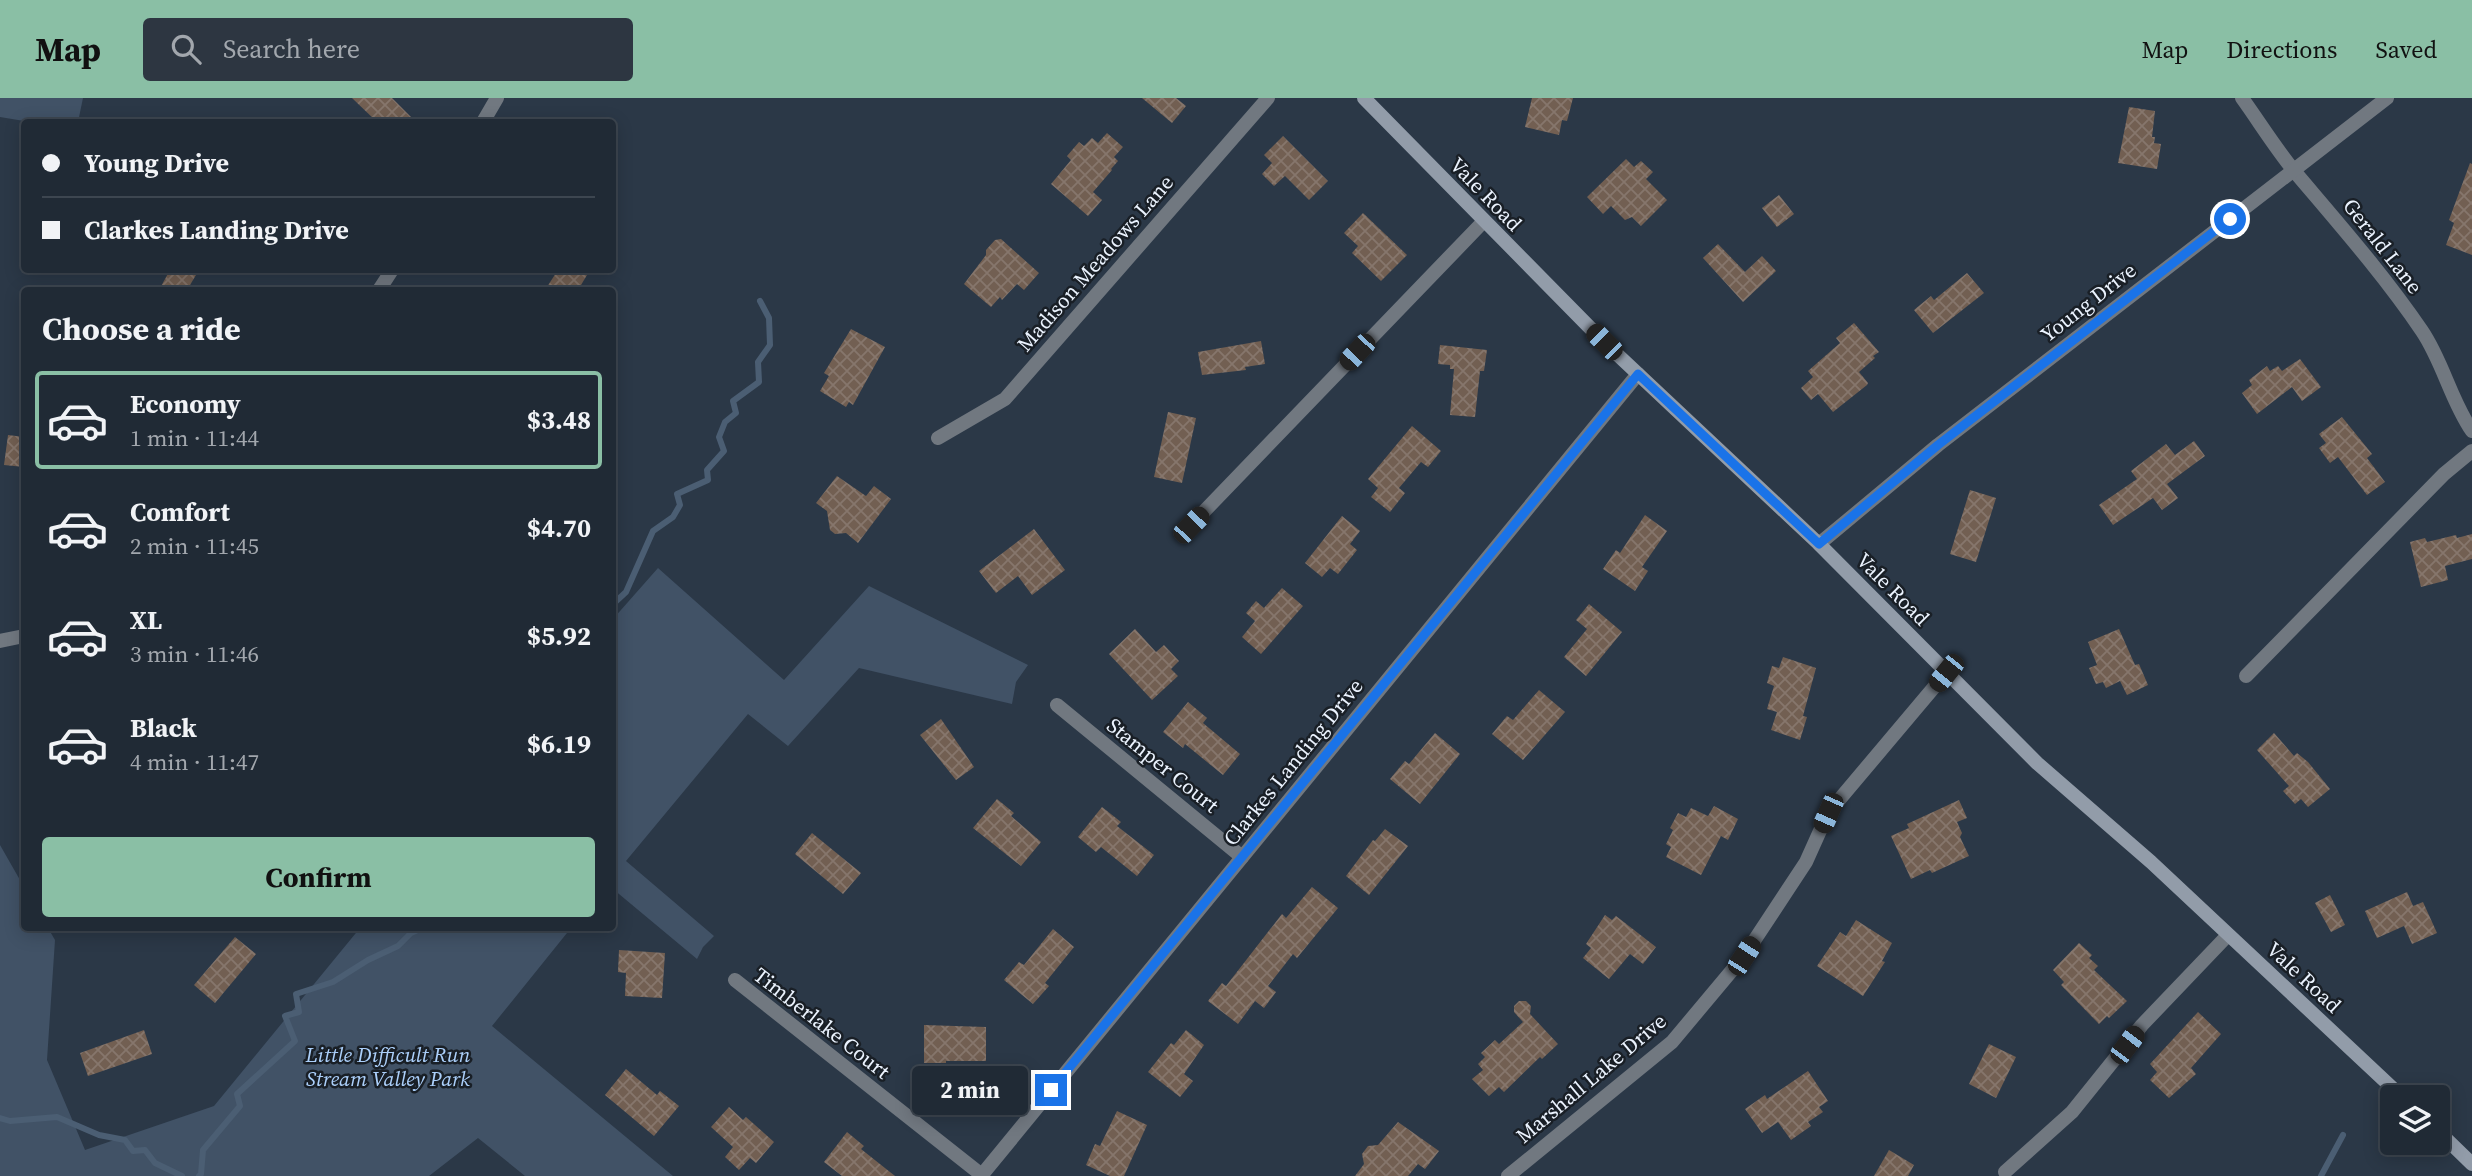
<!DOCTYPE html>
<html lang="en">
<head>
<meta charset="utf-8">
<style>
	:root { --surface:#202a35; --page:#2d3641; --text:#f1f3f6; --muted:#a2a7ad; --line:#3d4650; --accent:#8abfa5 }
	body { margin:0; font-family:"Source Serif 4",serif; background:var(--page); color:var(--text); height:100vh; display:flex; flex-direction:column; font-size:26px; white-space:nowrap }
	* { box-sizing:border-box; margin:0 }
	p { font-size:23px; color:var(--muted) }
	.icon { flex:none; width:38px; height:38px; fill:none; stroke:currentColor; stroke-width:2; stroke-linecap:round; stroke-linejoin:round }
	.map { position:relative; flex:1; overflow:hidden }
	.side { position:absolute; left:21px; top:189px; width:595px; height:644px; display:flex; flex-direction:column; background:var(--surface); border-radius:7px; box-shadow:0 4px 18px #0003,0 0 0 2px var(--line) }
	.side>* { flex:none }
	.guide { position:absolute; left:21px; top:21px; width:595px; height:154px; border-radius:7px; box-shadow:0 4px 18px #0003,0 0 0 2px var(--line); display:grid; align-content:center; height:154px; padding:0 21px; background:var(--surface) }
	.tools { position:absolute; left:2380px; top:987px; display:grid; gap:14px }
	.tools a { display:grid; place-items:center; width:70px; height:70px; border-radius:7px; background:var(--surface); box-shadow:0 4px 18px #0003,0 0 0 2px var(--line); font-size:35px }
	.end { position:absolute; width:32px; height:32px; margin:-16px; border:9px solid #1a73e8; background:#fff; box-shadow:0 0 0 4px #fff }
	.from { border-radius:50% }
	.bubble { position:absolute; height:49px; border-radius:7px; background:var(--surface); box-shadow:0 4px 18px #0003,0 0 0 2px var(--line); font-size:23px; font-weight:700; line-height:49px; text-align:center }
	.car { position:absolute; width:21px; height:42px; margin:-21px -10px; border-radius:9px; box-shadow:0 0 5px 2px #0007; background:linear-gradient(#222 24%,#8ab4d8 0 40%,#222 0 76%,#8ab4d8 0 86%,#222 0) }
	.guide b { display:flex; align-items:center; gap:24px; height:66px; font-size:26px }
	.guide b+b { border-top:2px solid var(--line) }
	.guide i { width:18px; height:18px; background:var(--text) }
	ul { padding:0; list-style:none }
	li { display:flex; align-items:center; gap:21px; height:98px; margin:0 14px 10px; padding:0 7px; border:4px solid transparent; border-radius:7px }
	li div { flex:1 }
	li b { display:block; font-size:26px }
	li em { font-style:normal; font-weight:700 }
	li.current { border-color:var(--accent) }
	li>.icon { width:63px; height:63px; stroke-width:1.5 }
	h2 { padding:0 21px; font-size:32px; line-height:84px }
	.button { display:flex; gap:14px; margin-top:auto; padding:14px 21px }
	.button a { flex:1; height:80px; border-radius:7px; background:var(--accent); color:#111; font-size:28px; font-weight:700; line-height:80px; text-align:center }
	header { display:flex; align-items:center; gap:42px; box-sizing:border-box; height:98px; padding:0 35px; background:var(--accent); color:#111 }
	header strong { font-size:33px }
	nav { display:flex; gap:38px; margin-inline-start:auto; font-size:24px }
	.search { width:490px; height:63px; background:var(--page); display:flex; align-items:center; gap:18px; box-sizing:border-box; padding:0 24px; border-radius:7px; color:var(--muted); font-size:26px }
	.map>svg:first-child { display:block }
</style>
</head>
<body>
<header>
<strong>Map</strong>
<div class="search"><svg class="icon" aria-label="search" viewBox="0 0 24 24"><circle cx="10" cy="10" r="6"/><path d="M15 15l6 6"/></svg>Search here</div>
<nav><a>Map</a><a>Directions</a><a>Saved</a></nav>
</header>
<div class="map">
<svg width="2472" height="1078" viewBox="0 0 2472 1078">
	<defs>
		<pattern id="building-cross-hatch" width="8" height="8" patternUnits="userSpaceOnUse" patternTransform="scale(1.75)"><rect width="8" height="8" fill="#725f52"/><path d="M0 0l8 8M0 8l8-8" fill="none" stroke="#86766c"/></pattern>
	</defs>
	<rect width="100%" height="100%" fill="#2b3847"/>
	<g fill="#415266">
		<path d="M0,0H83L78,24H30L0,19Z"/>
		<path d="M658,470L784,582L869,488L1028,567L1016,584L1012,606L859,570L788,648L748,616L626,763L714,838L703,849L697,861L613,791V521Z"/>
		<path d="M0,747L24,789V830H48L55,842L47,962L85,1052L214,1008L360,830H571L492,928L673,1078H525L478,1040L429,1078H0Z"/>
	</g>
	<g fill="none" stroke-linecap="round" stroke-linejoin="round">
		<g stroke="#4b5e73" stroke-width="6">
			<path d="M612,507L626,494L653,433L673,419L680,407L677,396L708,382L707,372L724,353L719,339L725,324L736,315L733,303L759,284L758,264L770,247L769,220L760,203"/>
			<path d="M0,1020L10,1023L57,1019L99,1037L125,1042L133,1053L145,1052L155,1065L182,1078"/>
			<path d="M199,1078L201,1076L203,1052L240,1008L237,996L295,943L285,918L299,914L296,896L333,884L368,862L398,848L411,835L422,830"/>
			<path d="M2321,1078L2343,1037"/>
		</g>
	</g>
	<g fill="url(#building-cross-hatch)">
		<path d="M352,0H392L416,24H377Z"/>
		<path d="M1142,0H1176L1186,8L1172,25Z"/>
		<path d="M1532,0H1573L1567,23L1562,22L1559,37L1525,29Z"/>
		<path d="M2129,9L2155,13L2152,39H2155L2154,45L2161,46L2157,71L2118,65Z"/>
		<path d="M1107,35L1123,49L1114,59L1118,63L1111,71L1112,72L1093,94L1102,102L1088,118L1051,86L1071,62L1067,58L1079,44L1084,48L1092,40L1098,45Z"/>
		<path d="M1283,38L1328,83L1309,102L1285,78L1274,88L1262,76L1272,65L1264,57Z"/>
		<path d="M1626,61L1634,69L1641,63L1653,74L1646,81L1667,102L1641,128L1632,119L1625,122L1611,108L1603,116L1587,99Z"/>
		<path d="M2470,65L2472,66V157L2446,147L2454,125L2449,122Z"/>
		<path d="M1779,97L1794,116L1777,129L1762,110Z"/>
		<path d="M1363,115L1407,157L1381,183L1352,155L1358,148L1344,135Z"/>
		<path d="M1001,141L1039,175L1024,192L1017,186L1002,202L1000,199L991,209L964,186L986,157V152L995,142Z"/>
		<path d="M1718,146L1745,174L1762,158L1776,173L1743,204L1703,160Z"/>
		<path d="M170,172H199L187,192H159Z"/>
		<path d="M558,172H590L578,192H545Z"/>
		<path d="M1967,175L1984,195L1933,235L1914,212L1931,198L1934,202Z"/>
		<path d="M1854,225L1879,254L1873,258L1875,260L1859,274L1868,285L1867,287L1833,314L1818,296L1811,302L1801,290L1813,279L1808,273L1840,245L1836,240Z"/>
		<path d="M851,231L885,249L853,307L849,304L846,309L820,293L829,278L824,275Z"/>
		<path d="M1261,243L1265,266L1245,269L1246,272L1202,277L1198,254Z"/>
		<path d="M1440,247L1487,252L1484,273H1480L1475,319L1450,317L1454,271H1450V267L1438,266Z"/>
		<path d="M2300,261L2321,289L2302,303L2292,289L2257,316L2242,295L2252,287L2249,282L2267,268L2270,273L2278,268L2282,273Z"/>
		<path d="M1168,314L1196,320L1182,385L1154,379Z"/>
		<path d="M2342,319L2372,356L2367,360L2385,384L2367,397L2338,359L2330,365L2319,350L2326,345L2319,336Z"/>
		<path d="M1412,328L1441,353L1428,369L1421,364L1399,390L1405,395L1390,414L1371,399L1378,390L1368,381Z"/>
		<path d="M8,337L24,339V369L4,367Z"/>
		<path d="M2194,343L2205,358L2167,386L2178,400L2162,412L2153,400L2113,427L2099,407L2137,381L2131,373L2166,346L2175,357Z"/>
		<path d="M837,378L866,398L874,388L891,401L858,445L846,435L835,436L830,432L827,413L816,405Z"/>
		<path d="M1970,392L1996,400L1976,464L1950,456Z"/>
		<path d="M1645,417L1667,433L1642,469L1648,473L1635,493L1603,471L1616,452L1620,455Z"/>
		<path d="M1342,418L1360,433L1350,446L1357,452L1338,476L1330,470L1322,479L1305,465Z"/>
		<path d="M1034,431L1065,472L1032,497L1018,478L996,495L979,473Z"/>
		<path d="M2472,436V461L2445,468L2448,482L2421,489L2410,444L2425,440L2427,444L2456,437L2457,440Z"/>
		<path d="M1282,490L1303,508L1261,556L1242,539L1255,523L1246,515L1256,503L1264,510Z"/>
		<path d="M1589,506L1622,534L1586,578L1564,559L1587,531L1576,522Z"/>
		<path d="M1135,531L1156,554L1164,547L1179,563L1171,571L1178,578L1152,602L1109,556Z"/>
		<path d="M2119,531L2135,567L2139,566L2148,587L2127,597L2120,583L2106,590L2103,584L2096,586L2089,570L2097,567L2088,544Z"/>
		<path d="M1783,559L1816,570L1803,618L1807,619L1800,642L1771,632L1777,614L1767,611L1774,588L1767,585L1772,568L1779,570Z"/>
		<path d="M1539,592L1565,614L1523,662L1492,636L1507,618L1513,622Z"/>
		<path d="M1188,604L1207,620L1203,625L1240,656L1223,677L1185,646L1183,650L1163,634Z"/>
		<path d="M941,621L974,669L956,682L920,637Z"/>
		<path d="M1435,635L1460,656L1420,706L1390,681L1405,663L1409,666Z"/>
		<path d="M2274,635L2294,658L2297,655L2308,664L2330,691L2308,709L2301,701L2295,706L2283,693L2289,688L2257,652Z"/>
		<path d="M997,701L1014,715L1011,718L1041,744L1021,768L973,730Z"/>
		<path d="M1959,702L1967,720L1957,724L1962,735L1960,739L1969,758L1932,775L1930,772L1911,781L1891,738L1909,730L1907,726Z"/>
		<path d="M1714,708L1738,721L1728,742L1721,738L1701,777L1666,759L1671,749L1666,746L1673,732L1670,730L1678,715L1686,719L1691,710L1708,718Z"/>
		<path d="M1102,709L1121,724L1117,728L1154,757L1137,778L1101,749L1096,754L1078,739Z"/>
		<path d="M1385,731L1408,748L1369,797L1346,778L1373,742L1375,743Z"/>
		<path d="M812,735L861,775L843,796L795,756Z"/>
		<path d="M1312,789L1338,810L1297,860L1293,856L1268,888L1276,894L1264,910L1255,903L1238,926L1208,903L1222,885L1226,888L1282,816L1286,820Z"/>
		<path d="M2407,794L2413,808L2423,804L2437,835L2412,846L2404,828L2377,840L2365,813Z"/>
		<path d="M2330,797L2345,827L2331,834L2315,805Z"/>
		<path d="M1605,817L1612,822L1616,818L1656,849L1643,866L1630,856L1609,881L1583,860L1591,850L1586,846Z"/>
		<path d="M1856,822L1892,845L1882,863L1885,864L1863,898L1817,868L1840,834L1846,838Z"/>
		<path d="M1053,831L1074,849L1045,885L1049,888L1033,906L1004,882L1019,864L1024,867Z"/>
		<path d="M235,839L256,856L215,905L194,887Z"/>
		<path d="M2079,845L2092,857L2089,860L2098,868L2094,872L2127,903L2109,920L2107,918L2099,926L2061,887L2064,884L2053,872Z"/>
		<path d="M619,852L665,855L662,900L625,898L626,875L618,874Z"/>
		<path d="M1519,903H1526L1531,908L1530,916L1558,946L1542,961L1540,959L1504,994L1499,989L1489,998L1472,981L1483,972L1478,966L1485,959L1481,955L1495,942L1499,946L1523,924L1514,914V908Z"/>
		<path d="M2198,914L2221,936L2191,970L2196,976L2169,1000L2150,982L2157,974L2150,966Z"/>
		<path d="M924,927L986,929V963H946V965H924Z"/>
		<path d="M144,932L152,956L88,978L80,955Z"/>
		<path d="M1186,932L1204,947L1184,976L1193,983L1180,999L1148,974L1171,945L1174,947Z"/>
		<path d="M1989,946L2016,959L1996,1000L1969,986Z"/>
		<path d="M626,971L657,997L660,993L679,1008L654,1038L605,997Z"/>
		<path d="M1808,973L1828,1003L1819,1009L1823,1014L1808,1024L1811,1028L1791,1042L1778,1024L1762,1035L1745,1011L1765,997L1767,1001Z"/>
		<path d="M729,1009L743,1022L746,1019L774,1044L756,1065L750,1060L739,1072L725,1059L733,1049L711,1029Z"/>
		<path d="M1117,1013L1147,1027L1124,1078H1110L1086,1067L1095,1046L1100,1048Z"/>
		<path d="M1398,1024L1439,1053L1425,1071L1418,1066L1408,1078H1355L1364,1066L1362,1056L1368,1048L1378,1047Z"/>
		<path d="M847,1034L864,1048L861,1051L895,1078H842L824,1064Z"/>
		<path d="M1889,1052L1914,1067L1908,1078H1874Z"/>
	</g>
	<g fill="none" stroke-linecap="round" stroke-linejoin="round">
		<g stroke="#717880" stroke-width="14">
			<path d="M2242,0C2260,25 2276,51 2295,74C2339,126 2384,177 2422,233C2443,264 2451,303 2472,333"/>
			<path d="M483,24L497,0"/>
			<path d="M379,192L392,172"/>
			<path d="M938,340L1005,301L1268,0"/>
			<path d="M1191,427L1483,124"/>
			<path d="M1819,446L1938,347L2387,0"/>
			<path d="M0,543L24,538"/>
			<path d="M2246,578L2444,376L2472,353"/>
			<path d="M1057,607L1242,759"/>
			<path d="M735,882L983,1078"/>
			<path d="M2005,1074L2072,1014L2142,927L2228,837"/>
			<path d="M981,1078L1638,276"/>
			<path d="M1508,1078L1672,944L1744,858L1806,764L1828,715L1946,575"/>
		</g>
		<g stroke="#929ca9" stroke-width="14">
			<path d="M1364,0L1604,244L1819,446L2037,665L2151,764L2402,999"/>
			<path d="M2438,1033L2472,1066"/>
		</g>
	</g>
	<g fill="none" stroke-linecap="round" stroke-linejoin="round">
		<path stroke="#1a73e8" stroke-width="9" d="M1051,992L1638,276L1819,446L1938,347L2230,121"/>
	</g>
	<g text-anchor="middle" dominant-baseline="central" stroke-width="5" stroke-linejoin="round" paint-order="stroke">
		<g font-size="21" fill="#ebf3fe" stroke="#191f26">
			<text transform="translate(1486 96) rotate(46)">Vale Road</text>
			<text transform="translate(2383 148) rotate(52)">Gerald Lane</text>
			<text transform="translate(1095 165) rotate(-49)">Madison Meadows Lane</text>
			<text transform="translate(2088 204) rotate(-38)">Young Drive</text>
			<text transform="translate(1893 491) rotate(45)">Vale Road</text>
			<text transform="translate(1293 664) rotate(-51)">Clarkes Landing Drive</text>
			<text transform="translate(1163 667) rotate(39)">Stamper Court</text>
			<text transform="translate(2304 879) rotate(43)">Vale Road</text>
			<text transform="translate(822 925) rotate(38)">Timberlake Court</text>
			<text transform="translate(1591 980) rotate(-40)">Marshall Lake Drive</text>
		</g>
		<g font-size="21" font-style="italic" fill="#acd0fb" stroke="#191f26">
			<text x="388" y="956">Little Difficult Run<tspan x="388" dy="24">Stream Valley Park</tspan></text>
		</g>
	</g>
</svg>
<div class="tools">
<a><svg class="icon" aria-label="layers" viewBox="0 0 24 24"><path d="M12 4l9 5-9 5-9-5zM3 14l9 5 9-5"/></svg></a>
</div>
<i class="end from" style="left:2230px;top:121px"></i>
<i class="end" style="left:1051px;top:992px"></i>
<div class="bubble" style="left:912px;top:968px;width:116px">2 min</div>
<i class="car" style="left:1604px;top:244px;rotate:315deg"></i>
<i class="car" style="left:1357px;top:254px;rotate:223deg"></i>
<i class="car" style="left:1191px;top:427px;rotate:44deg"></i>
<i class="car" style="left:1946px;top:575px;rotate:219deg"></i>
<i class="car" style="left:1828px;top:715px;rotate:204deg"></i>
<i class="car" style="left:1744px;top:858px;rotate:33deg"></i>
<i class="car" style="left:2127px;top:947px;rotate:37deg"></i>
<div class="guide">
<b><i class="from"></i>Young Drive</b>
<b><i></i>Clarkes Landing Drive</b>
</div>
<section class="side">
<h2>Choose a ride</h2>
<ul>
<li class="current"><svg class="icon" aria-label="car" viewBox="0 0 24 24"><path d="M5 17H2v-5l4-1 3-4h7l3 4 3 1v5h-3M9 17h6M6 11h13"/><circle cx="7" cy="17" r="2"/><circle cx="17" cy="17" r="2"/></svg><div><b>Economy</b><p>1 min · 11:44</p></div><em>$3.48</em></li>
<li><svg class="icon" aria-label="car" viewBox="0 0 24 24"><path d="M5 17H2v-5l4-1 3-4h7l3 4 3 1v5h-3M9 17h6M6 11h13"/><circle cx="7" cy="17" r="2"/><circle cx="17" cy="17" r="2"/></svg><div><b>Comfort</b><p>2 min · 11:45</p></div><em>$4.70</em></li>
<li><svg class="icon" aria-label="car" viewBox="0 0 24 24"><path d="M5 17H2v-5l4-1 3-4h7l3 4 3 1v5h-3M9 17h6M6 11h13"/><circle cx="7" cy="17" r="2"/><circle cx="17" cy="17" r="2"/></svg><div><b>XL</b><p>3 min · 11:46</p></div><em>$5.92</em></li>
<li><svg class="icon" aria-label="car" viewBox="0 0 24 24"><path d="M5 17H2v-5l4-1 3-4h7l3 4 3 1v5h-3M9 17h6M6 11h13"/><circle cx="7" cy="17" r="2"/><circle cx="17" cy="17" r="2"/></svg><div><b>Black</b><p>4 min · 11:47</p></div><em>$6.19</em></li>
</ul>
<div class="button"><a>Confirm</a></div>
</section>
</div>
</body>
</html>
